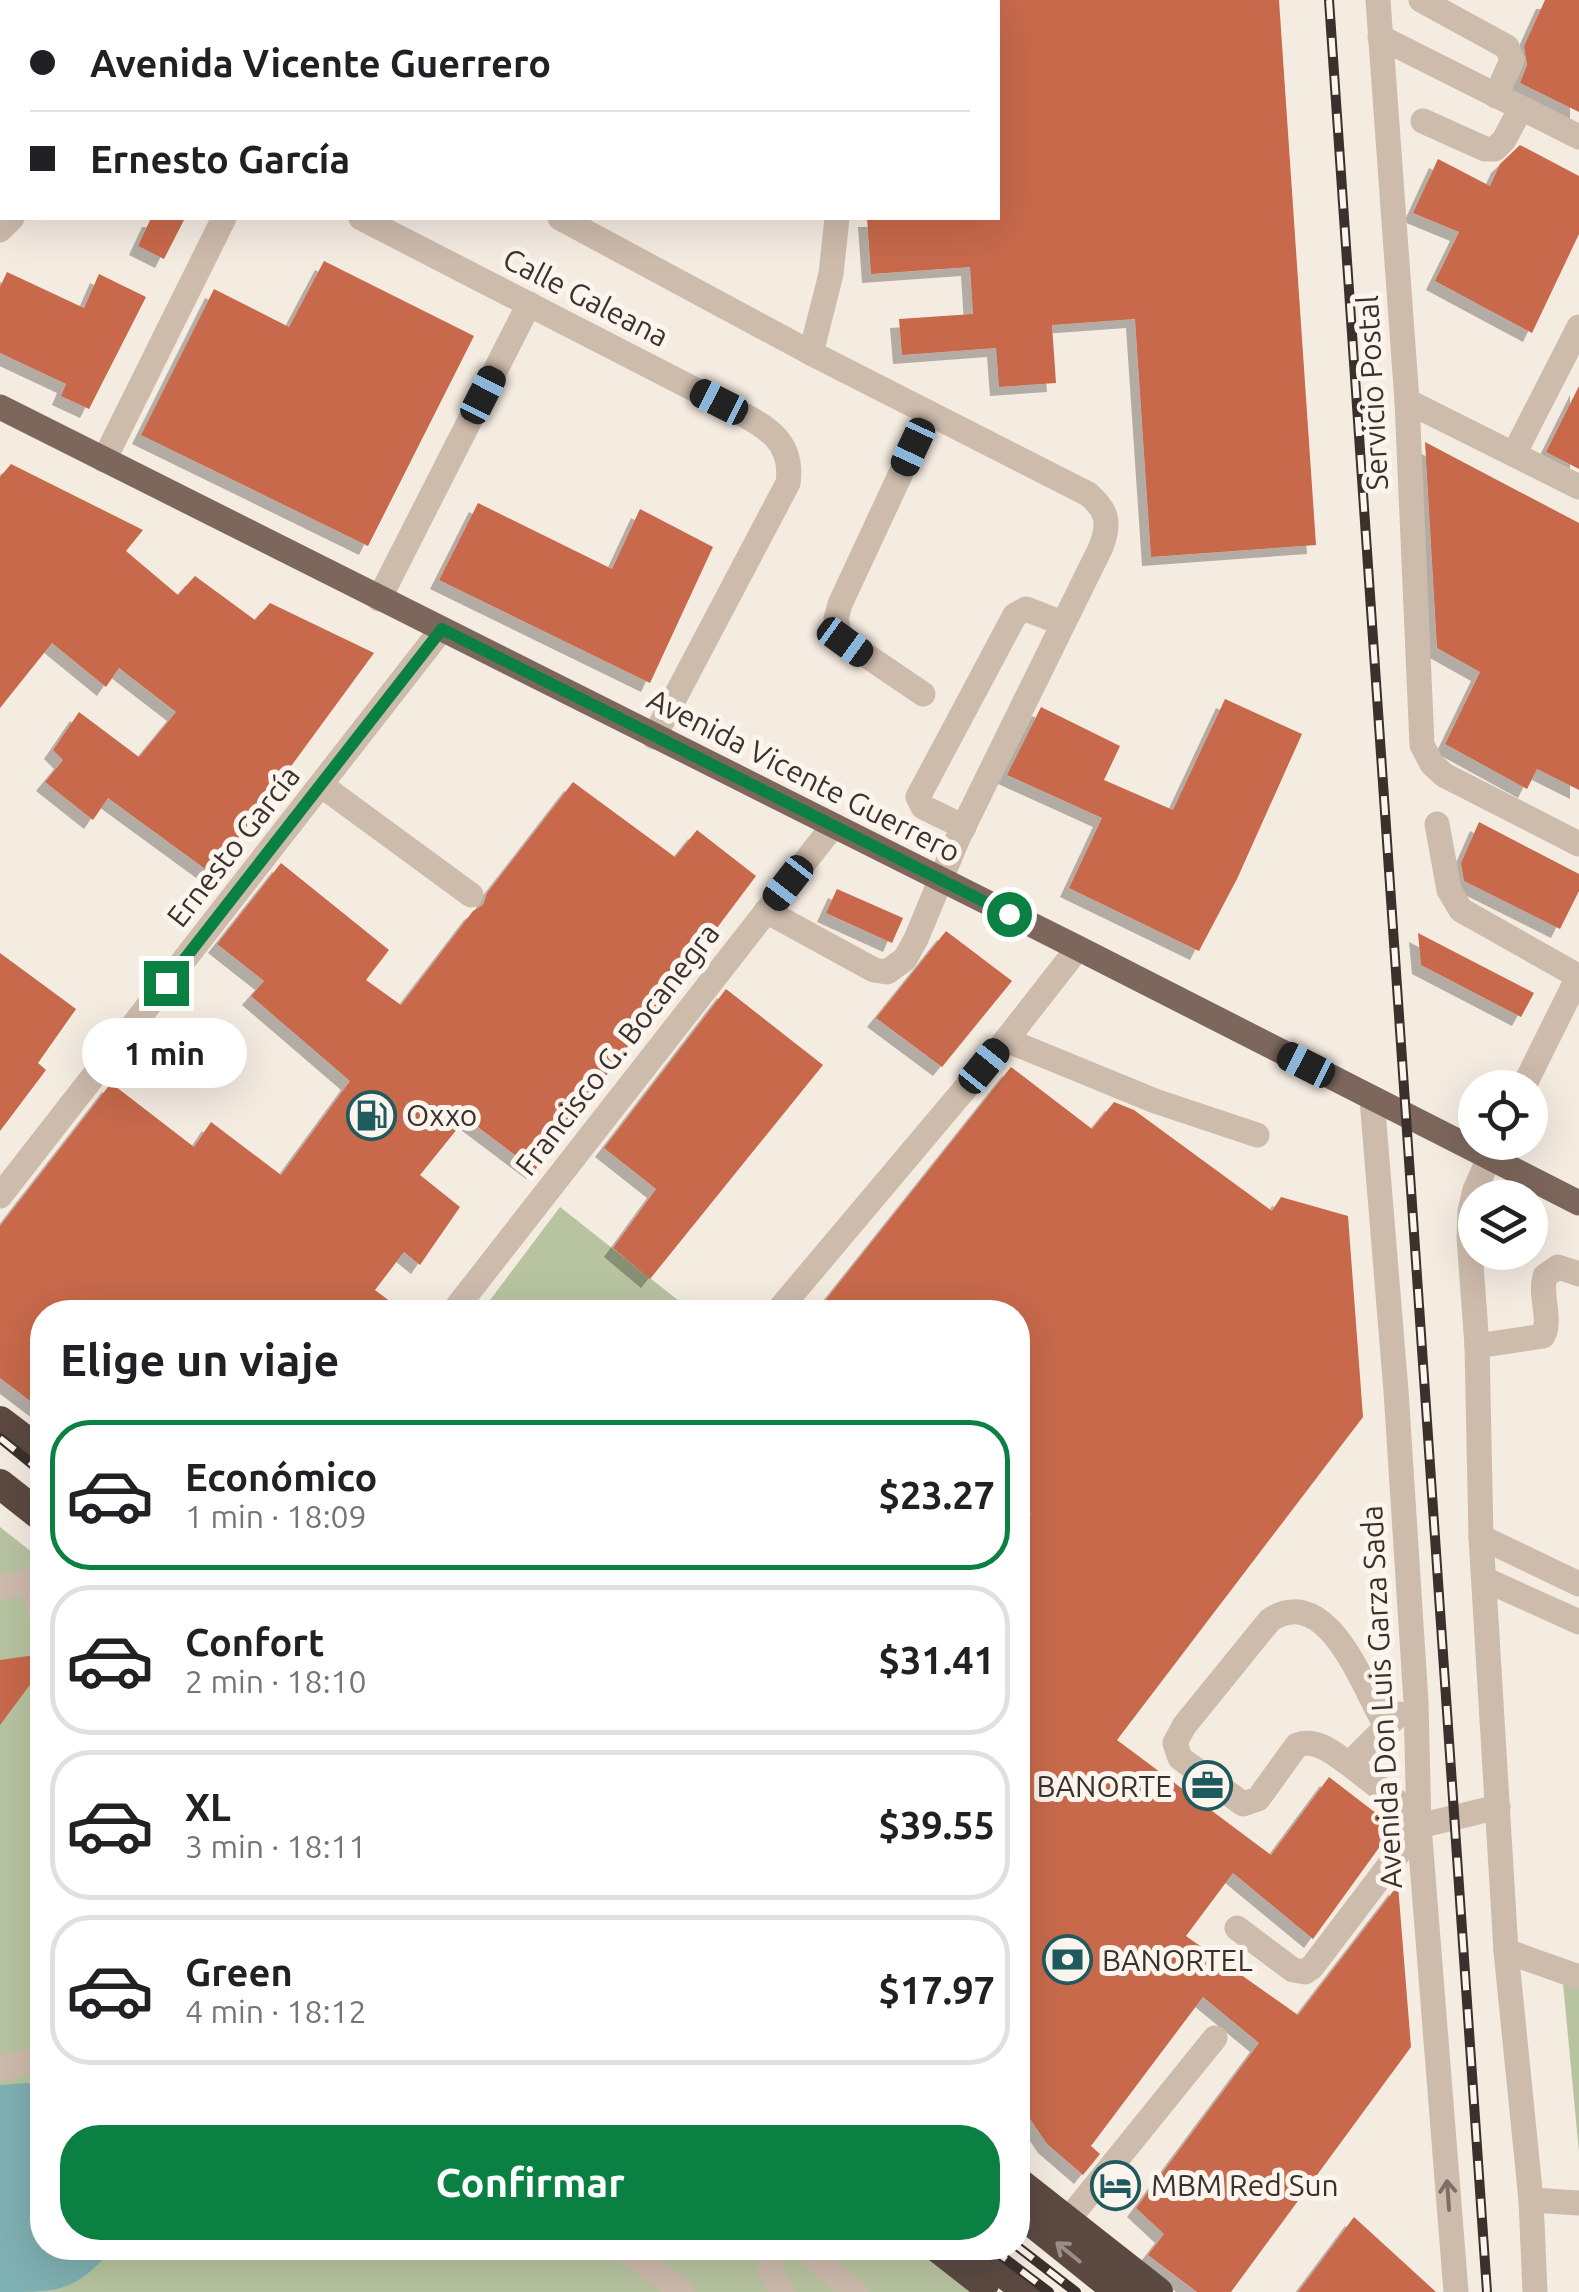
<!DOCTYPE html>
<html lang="es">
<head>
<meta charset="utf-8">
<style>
	:root { --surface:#fff; --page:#f2f2f2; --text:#202124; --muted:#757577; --line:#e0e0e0; --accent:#0b8043 }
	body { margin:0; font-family:Ubuntu,sans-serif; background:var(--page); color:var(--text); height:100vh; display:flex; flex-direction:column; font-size:38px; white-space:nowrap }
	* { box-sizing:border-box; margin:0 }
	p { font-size:32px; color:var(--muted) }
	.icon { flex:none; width:55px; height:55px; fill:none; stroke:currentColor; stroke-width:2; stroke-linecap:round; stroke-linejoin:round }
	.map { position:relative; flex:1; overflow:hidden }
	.sheet { position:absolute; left:30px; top:1300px; width:1000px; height:960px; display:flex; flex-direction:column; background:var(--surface); border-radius:40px; box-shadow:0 10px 40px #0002 }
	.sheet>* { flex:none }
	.top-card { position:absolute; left:0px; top:0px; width:1000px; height:220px; box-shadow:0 10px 40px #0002; display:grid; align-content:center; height:220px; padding:0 30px; background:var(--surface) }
	.buttons { position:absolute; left:1458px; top:1070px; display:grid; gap:20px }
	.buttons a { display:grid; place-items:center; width:90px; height:90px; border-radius:50%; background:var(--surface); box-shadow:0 10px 40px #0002; font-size:50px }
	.end { position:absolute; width:45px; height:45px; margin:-22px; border:12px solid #0b8043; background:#fff; box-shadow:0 0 0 5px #fff }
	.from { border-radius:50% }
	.bubble { position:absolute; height:70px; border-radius:35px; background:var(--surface); box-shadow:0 10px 40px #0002; font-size:32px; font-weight:700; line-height:70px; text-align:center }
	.car { position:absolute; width:30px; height:60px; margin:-30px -15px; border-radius:12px; box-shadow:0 0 8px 2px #0007; background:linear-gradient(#222 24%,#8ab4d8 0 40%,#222 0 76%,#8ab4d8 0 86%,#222 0) }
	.top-card b { display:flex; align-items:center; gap:35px; height:95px; font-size:38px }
	.top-card b+b { border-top:2px solid var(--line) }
	.top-card i { width:25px; height:25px; background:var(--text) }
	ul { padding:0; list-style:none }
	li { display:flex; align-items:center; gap:30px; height:150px; margin:0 20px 15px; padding:0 10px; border:5px solid var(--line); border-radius:40px }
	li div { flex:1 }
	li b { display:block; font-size:38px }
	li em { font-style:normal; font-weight:700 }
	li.selected { border-color:var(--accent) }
	li>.icon { width:90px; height:90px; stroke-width:1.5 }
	h2 { padding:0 30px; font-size:45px; line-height:120px }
	.button { display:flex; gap:20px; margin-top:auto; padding:20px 30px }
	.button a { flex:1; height:115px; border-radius:40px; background:var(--accent); color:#fff; font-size:40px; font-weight:700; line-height:115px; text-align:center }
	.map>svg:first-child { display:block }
</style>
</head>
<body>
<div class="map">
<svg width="1579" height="2292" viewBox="0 0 1579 2292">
	<defs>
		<filter id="shadow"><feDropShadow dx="-9" dy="9" stdDeviation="0" flood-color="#0004"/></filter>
	</defs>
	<rect width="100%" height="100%" fill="#f4ebe1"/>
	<g fill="#b8c4a0">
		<path d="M560,1207L693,1312H481Z"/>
		<path d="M0,1527L42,1560V2248H917L973,2292H0Z"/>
		<path d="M1561,1962L1579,1969V2152Z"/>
	</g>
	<path fill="#7fb0b2" d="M27,2083L42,2087V2248H114C73,2292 63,2292 0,2292V2085Z"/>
	<g fill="#c8694b" filter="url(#shadow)">
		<path d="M998,0H1279L1316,545L1151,557L1135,319L1052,325L1056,383L999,387L996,348L902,355L899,319L973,314L970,267L871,274L867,218H998Z"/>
		<path d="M1545,0H1579V112L1520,83L1527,65L1524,46Z"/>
		<path d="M1520,145L1579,176V234L1532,333L1435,281L1459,232L1413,213L1438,159L1490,186L1500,164Z"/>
		<path d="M151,218H185L164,259L138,246Z"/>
		<path d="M324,261L474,336L368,546L141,435L214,289L289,327Z"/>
		<path d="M7,272L84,308L99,274L146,297L89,409L61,396L66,384L0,353V287Z"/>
		<path d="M1579,386V469L1546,452Z"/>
		<path d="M1425,442L1579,523V790L1537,769L1527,789L1445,744L1480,672L1437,648Z"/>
		<path d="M11,464L143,530L126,551L178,595L195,576L255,620L270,603L374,653L212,874L108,798L93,820L45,782L63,760L53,750L79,712L139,757L176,712L119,668L106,687L52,643L0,708V477Z"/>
		<path d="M478,503L612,569L640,509L713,547L650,683L439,580Z"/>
		<path d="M1225,699L1302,734L1237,879L1199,951L1069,888L1102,818L1007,775L1041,707L1120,746L1104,780L1173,810Z"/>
		<path d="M573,782L675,857L697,830L756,876L535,1170L466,1118L420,1175L460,1207L420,1265L404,1252L375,1290L404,1312H42V1410L0,1378V1226L111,1083L194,1147L211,1122L281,1175L350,1081L251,996L264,981L217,944L281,863L389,950L366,980L401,1005L473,911L483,905L487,893Z"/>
		<path d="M1479,822L1579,874V891L1560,929L1464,881L1461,863Z"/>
		<path d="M837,889L903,918L892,943L826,913Z"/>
		<path d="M946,931L1012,981L942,1067L876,1018Z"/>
		<path d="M1418,933L1534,993L1521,1017L1421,965Z"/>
		<path d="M0,953L76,1009L38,1063L46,1070L0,1131Z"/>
		<path d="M726,989L823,1065L650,1279L613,1248L656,1189L604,1148Z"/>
		<path d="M1011,1067L1092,1129L1114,1102L1134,1110L1272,1211L1281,1197L1348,1216L1363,1417L1117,1740L1271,1855L1329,1777L1394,1827L1313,1939L1233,1873L1186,1936L1298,2015L1398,1885L1411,2047L1231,2292H1197L1148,2255L1164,2234L1136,2208L1259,2043L1203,1997L1091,2146L1100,2154L1083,2175L1047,2144L1018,2101V1532L1031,1514L1018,1504V1312H816Z"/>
		<path d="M42,1654V1674H38L0,1725V1660Z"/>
		<path d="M1354,2217L1436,2292H1298Z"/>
	</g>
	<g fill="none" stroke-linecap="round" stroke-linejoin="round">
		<g stroke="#cdbbac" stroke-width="25">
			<path d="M96,0L100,2"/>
			<path d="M310,0L313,2"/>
			<path d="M815,0L818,2"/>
			<path d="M1378,0L1407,401L1422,745L1432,764L1444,775L1579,844"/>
			<path d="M1421,0L1507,47L1512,60L1496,96"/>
			<path d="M122,2L126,0"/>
			<path d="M219,2L221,0"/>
			<path d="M703,2L705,0"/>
			<path d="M1380,37L1579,137"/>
			<path d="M1423,121L1485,149H1495L1504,140L1521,108"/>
			<path d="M361,218L719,402C755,422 795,434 788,483L654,737"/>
			<path d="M560,218L811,353L1088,494C1108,511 1110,523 1101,547L958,838L916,939L905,959L887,972L874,970L766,911"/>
			<path d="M0,230L12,218"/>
			<path d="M811,353L831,274L837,218"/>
			<path d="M1407,401L1579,487"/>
			<path d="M1514,454L1579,327"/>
			<path d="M104,460L224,218"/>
			<path d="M379,599L529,304"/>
			<path d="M923,694L845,641L839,632L836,619L840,604L929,413"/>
			<path d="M321,785L471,895"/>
			<path d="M1437,824L1449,890L1461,910L1578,976"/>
			<path d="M964,827L923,807L918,797L1015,615L1026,609L1062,623"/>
			<path d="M1006,1040L1155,1101L1257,1135"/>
			<path d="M1523,1088L1579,975"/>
			<path d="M1372,1099L1396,1391L1416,1702L1419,1826L1456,2292"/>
			<path d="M1496,1142L1475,1190L1470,1211L1469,1237L1477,1346L1481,1537L1506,1951L1531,2200L1535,2292"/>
			<path d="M0,1196L442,629"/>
			<path d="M453,1312L833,826"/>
			<path d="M777,1312L1006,1040L1078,948"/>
			<path d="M1477,1346L1543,1336C1552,1318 1539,1296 1545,1276L1558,1267L1579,1274"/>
			<path d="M1481,1537L1579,1584"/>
			<path d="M1484,1579L1579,1622"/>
			<path d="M30,1581L42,1617"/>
			<path d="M0,1588L30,1581L42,1570"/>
			<path d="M1399,1714L1349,1764L1399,1803L1419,1826"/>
			<path d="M1349,1764C1333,1753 1317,1738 1297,1745L1258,1799L1243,1804L1180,1758L1175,1743L1184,1726L1270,1620C1328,1582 1363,1687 1385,1724"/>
			<path d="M1237,1928L1293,1970L1305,1972L1312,1967L1419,1826L1498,1807"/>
			<path d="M1506,1951L1579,1977"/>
			<path d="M0,2069L42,2058"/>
			<path d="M1531,2200L1579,2203"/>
			<path d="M1067,2221L1215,2038"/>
			<path d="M623,2248L682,2292"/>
			<path d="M772,2248L770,2271L782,2292"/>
			<path d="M806,2248L812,2257L855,2292"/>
		</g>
		<path stroke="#7d675c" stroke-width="25" d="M0,407L1078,948L1579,1203"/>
		<g stroke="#5c4a42" stroke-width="30">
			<path d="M0,1421L42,1453"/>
			<path d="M0,1484L42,1517"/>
			<path d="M1018,2182L1158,2292"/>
			<path d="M1018,2211L1119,2292"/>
			<path d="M938,2248L984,2284"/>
			<path d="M971,2248L1028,2292"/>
		</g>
		<defs>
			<g id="rail">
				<path d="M1329,0L1487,2292"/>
				<path d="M0,1438L42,1472"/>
				<path d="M1018,2247L1076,2292"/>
				<path d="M991,2248L1049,2292"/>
			</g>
		</defs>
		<use href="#rail" stroke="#3b302b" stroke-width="10"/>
		<use href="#rail" stroke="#fbf5ee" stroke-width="6" stroke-dasharray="19" stroke-linecap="butt"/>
	</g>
	<defs><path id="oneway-shaft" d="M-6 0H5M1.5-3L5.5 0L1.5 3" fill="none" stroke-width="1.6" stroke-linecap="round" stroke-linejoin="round" transform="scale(2.5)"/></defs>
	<use stroke="#7d6f65" href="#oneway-shaft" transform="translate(1448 2195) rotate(-94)"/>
	<use stroke="#9c8e87" href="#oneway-shaft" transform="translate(1068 2252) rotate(-141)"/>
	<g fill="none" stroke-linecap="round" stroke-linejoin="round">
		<path stroke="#0b8043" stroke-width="12" d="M166,983L442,629L1009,914"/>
	</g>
	<defs>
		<symbol id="fuel-ring" viewBox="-11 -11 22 22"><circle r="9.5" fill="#fbf5ee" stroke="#1f5a5e" stroke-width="1.5"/><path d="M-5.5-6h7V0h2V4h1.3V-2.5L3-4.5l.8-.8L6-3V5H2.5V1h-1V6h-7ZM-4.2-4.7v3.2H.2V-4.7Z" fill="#1f5a5e"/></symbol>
		<symbol id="office-ring" viewBox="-11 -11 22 22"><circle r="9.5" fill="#fbf5ee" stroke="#1f5a5e" stroke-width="1.5"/><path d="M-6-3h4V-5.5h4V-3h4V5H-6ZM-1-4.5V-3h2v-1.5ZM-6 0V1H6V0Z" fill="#1f5a5e"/></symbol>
		<symbol id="bank-ring" viewBox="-11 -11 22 22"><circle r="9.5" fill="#fbf5ee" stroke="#1f5a5e" stroke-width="1.5"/><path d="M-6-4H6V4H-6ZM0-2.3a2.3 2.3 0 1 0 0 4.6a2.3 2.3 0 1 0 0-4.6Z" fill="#1f5a5e"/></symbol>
		<symbol id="hotel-ring" viewBox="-11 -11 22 22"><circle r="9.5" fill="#fbf5ee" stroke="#1f5a5e" stroke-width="1.5"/><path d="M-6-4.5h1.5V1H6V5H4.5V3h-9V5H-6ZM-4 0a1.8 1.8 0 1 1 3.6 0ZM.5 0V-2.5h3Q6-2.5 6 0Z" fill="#1f5a5e"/></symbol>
	</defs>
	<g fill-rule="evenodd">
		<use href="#fuel-ring" x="344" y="1088" width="55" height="55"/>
		<use href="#office-ring" x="1180" y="1758" width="55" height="55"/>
		<use href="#bank-ring" x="1040" y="1932" width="55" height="55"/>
		<use href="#hotel-ring" x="1088" y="2158" width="55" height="55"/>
	</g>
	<g text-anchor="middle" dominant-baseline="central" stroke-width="10" stroke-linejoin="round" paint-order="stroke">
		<g font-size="30" fill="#3b302b" stroke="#fbf5ee">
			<text transform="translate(586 297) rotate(27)">Calle Galeana</text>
			<text transform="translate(1372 393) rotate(-93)">Servicio Postal</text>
			<text transform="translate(804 775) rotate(27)">Avenida Vicente Guerrero</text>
			<text transform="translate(233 846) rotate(-52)">Ernesto García</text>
			<text transform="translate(617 1049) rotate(-52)">Francisco G. Bocanegra</text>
			<text transform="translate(1381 1697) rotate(-93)">Avenida Don Luis Garza Sada</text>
		</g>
		<g font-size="30" fill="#3b302b" stroke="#fbf5ee" text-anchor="start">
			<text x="406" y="1115">Oxxo</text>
			<text x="1172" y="1786" text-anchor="end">BANORTE</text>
			<text x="1102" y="1960">BANORTEL</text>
			<text x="1151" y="2185">MBM Red Sun</text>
		</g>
	</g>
</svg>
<div class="buttons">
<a><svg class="icon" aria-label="locate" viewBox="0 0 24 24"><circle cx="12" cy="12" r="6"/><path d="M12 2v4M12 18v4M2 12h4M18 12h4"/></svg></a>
<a><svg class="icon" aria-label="layers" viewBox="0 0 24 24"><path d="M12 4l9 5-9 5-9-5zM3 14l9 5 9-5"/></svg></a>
</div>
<i class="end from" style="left:1009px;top:914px"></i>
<i class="end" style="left:166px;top:983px"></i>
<div class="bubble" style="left:82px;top:1018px;width:165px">1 min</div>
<i class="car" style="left:483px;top:395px;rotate:27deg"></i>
<i class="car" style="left:719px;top:402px;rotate:297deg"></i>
<i class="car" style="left:913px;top:447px;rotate:205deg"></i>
<i class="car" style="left:845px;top:642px;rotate:126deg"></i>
<i class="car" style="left:788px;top:883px;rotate:218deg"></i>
<i class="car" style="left:1306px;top:1065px;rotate:297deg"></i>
<i class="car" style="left:984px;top:1066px;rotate:39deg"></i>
<div class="top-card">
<b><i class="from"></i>Avenida Vicente Guerrero</b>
<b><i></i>Ernesto García</b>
</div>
<section class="sheet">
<h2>Elige un viaje</h2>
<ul>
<li class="selected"><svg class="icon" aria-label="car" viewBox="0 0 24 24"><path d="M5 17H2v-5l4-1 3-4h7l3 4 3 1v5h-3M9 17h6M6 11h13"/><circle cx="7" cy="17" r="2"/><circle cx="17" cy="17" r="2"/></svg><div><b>Económico</b><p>1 min · 18:09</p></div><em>$23.27</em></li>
<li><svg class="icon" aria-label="car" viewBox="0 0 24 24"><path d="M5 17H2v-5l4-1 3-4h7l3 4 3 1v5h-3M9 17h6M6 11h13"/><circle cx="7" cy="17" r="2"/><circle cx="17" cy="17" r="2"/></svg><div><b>Confort</b><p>2 min · 18:10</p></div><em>$31.41</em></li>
<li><svg class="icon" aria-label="car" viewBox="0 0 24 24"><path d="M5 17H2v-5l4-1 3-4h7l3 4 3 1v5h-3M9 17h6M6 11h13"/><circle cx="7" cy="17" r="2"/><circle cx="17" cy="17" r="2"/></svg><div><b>XL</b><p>3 min · 18:11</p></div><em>$39.55</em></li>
<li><svg class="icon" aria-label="car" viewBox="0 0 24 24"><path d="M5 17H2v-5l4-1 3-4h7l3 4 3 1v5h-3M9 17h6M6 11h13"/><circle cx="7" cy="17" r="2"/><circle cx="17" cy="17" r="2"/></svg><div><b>Green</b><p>4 min · 18:12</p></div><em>$17.97</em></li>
</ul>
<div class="button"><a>Confirmar</a></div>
</section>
</div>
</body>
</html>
